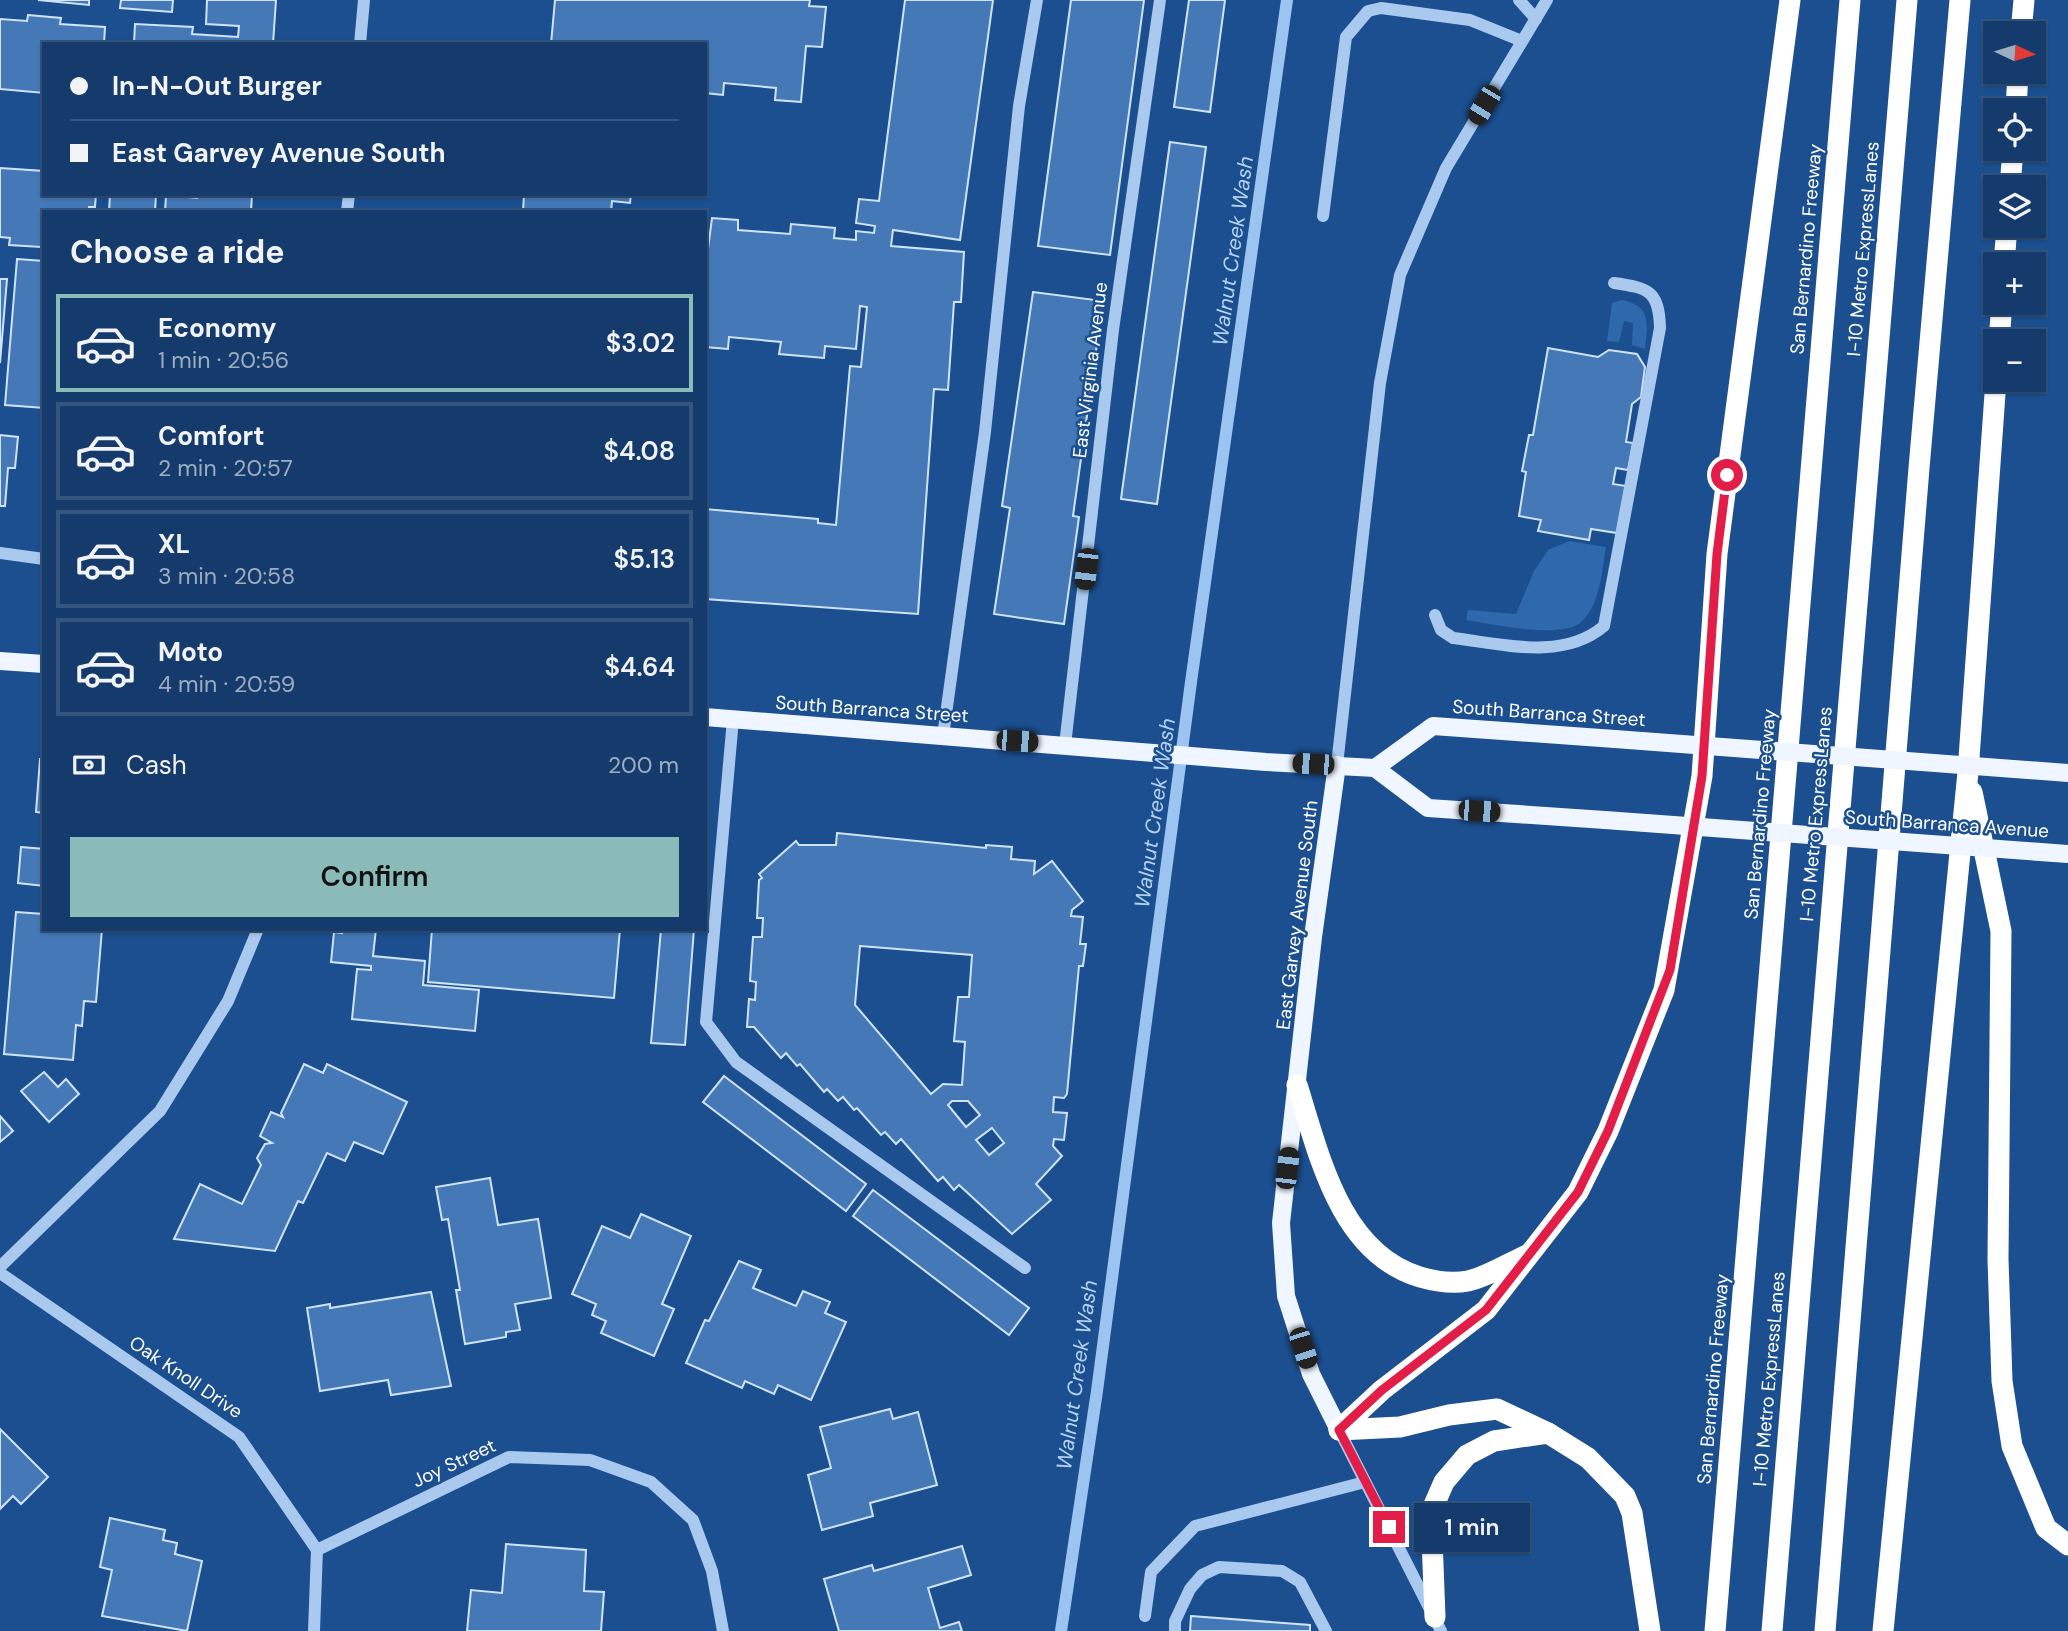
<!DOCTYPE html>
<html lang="en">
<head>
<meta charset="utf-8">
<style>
	:root { --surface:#143b6b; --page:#1d4271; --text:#f1f3f6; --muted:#9dadc1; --line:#33557e; --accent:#8bbbb9 }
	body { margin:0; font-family:"DM Sans",sans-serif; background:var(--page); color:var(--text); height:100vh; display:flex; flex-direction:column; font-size:26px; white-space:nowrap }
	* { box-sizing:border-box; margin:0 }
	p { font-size:23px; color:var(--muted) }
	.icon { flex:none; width:38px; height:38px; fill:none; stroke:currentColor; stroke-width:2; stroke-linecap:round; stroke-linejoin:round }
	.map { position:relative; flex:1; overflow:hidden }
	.sheet { position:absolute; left:42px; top:210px; width:665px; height:721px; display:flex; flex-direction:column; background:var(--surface); border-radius:0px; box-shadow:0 2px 5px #0004,0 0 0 2px var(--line) }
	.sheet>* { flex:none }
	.guide { position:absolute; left:42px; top:42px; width:665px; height:154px; border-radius:0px; box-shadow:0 2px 5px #0004,0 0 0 2px var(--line); display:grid; align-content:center; height:154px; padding:0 28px; background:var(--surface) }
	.needle { width:46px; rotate:94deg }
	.fabs { position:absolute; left:1983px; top:21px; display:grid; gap:14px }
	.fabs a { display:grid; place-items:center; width:63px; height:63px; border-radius:0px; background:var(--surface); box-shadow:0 2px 5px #0004,0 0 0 2px var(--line); font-size:35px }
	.end { position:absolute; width:32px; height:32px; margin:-16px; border:9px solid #e11d48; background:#fff; box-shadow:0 0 0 4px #fff }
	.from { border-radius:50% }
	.bubble { position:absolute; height:49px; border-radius:0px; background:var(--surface); box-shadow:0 2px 5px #0004,0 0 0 2px var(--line); font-size:23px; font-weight:600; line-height:49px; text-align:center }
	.car { position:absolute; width:21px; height:42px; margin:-21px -10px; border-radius:9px; box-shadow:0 0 5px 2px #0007; background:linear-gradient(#222 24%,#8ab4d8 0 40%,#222 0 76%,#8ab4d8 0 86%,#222 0) }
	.guide b { display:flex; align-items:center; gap:24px; height:66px; font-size:26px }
	.guide b+b { border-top:2px solid var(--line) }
	.guide i { width:18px; height:18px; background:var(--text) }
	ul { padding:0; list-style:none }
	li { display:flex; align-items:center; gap:21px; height:98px; margin:0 14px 10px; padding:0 14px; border:4px solid var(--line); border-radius:0px }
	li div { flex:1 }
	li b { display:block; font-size:26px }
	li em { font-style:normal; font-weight:600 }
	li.active { border-color:var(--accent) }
	li>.icon { width:63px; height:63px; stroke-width:1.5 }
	h2 { padding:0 28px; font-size:32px; line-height:84px }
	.pay { display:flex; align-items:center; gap:18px; height:77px; padding:0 28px; font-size:26px }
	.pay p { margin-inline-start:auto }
	.action { display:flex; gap:14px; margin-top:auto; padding:14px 28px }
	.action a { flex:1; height:80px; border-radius:0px; background:var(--accent); color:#111; font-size:28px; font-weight:600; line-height:80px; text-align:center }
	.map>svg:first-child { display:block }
</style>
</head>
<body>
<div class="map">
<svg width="2068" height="1631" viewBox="0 0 2068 1631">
	<rect width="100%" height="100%" fill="#1b4f8f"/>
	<g fill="#2e69ad">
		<path d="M1621,300C1651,305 1648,323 1645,349L1632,345L1633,323L1624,321L1619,342L1607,341L1612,303Z"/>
		<path d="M1569,541L1606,547C1602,570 1600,607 1580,623C1559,639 1492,624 1466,620L1468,610L1516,614L1534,571L1548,550Z"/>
	</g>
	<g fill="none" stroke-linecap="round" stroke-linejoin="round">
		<path stroke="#9cc4f0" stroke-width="12" d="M1061,1631L1097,1391L1191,682L1287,0"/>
	</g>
	<g fill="#4478b7" stroke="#cfe3fa" stroke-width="2" fill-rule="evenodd">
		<path d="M38,0H89V5Z"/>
		<path d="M121,0H173L172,12L120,8Z"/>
		<path d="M207,0H276L273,44H134L135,24L193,27L192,34L238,37L239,26L206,24Z"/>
		<path d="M555,0H810L809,6L826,7L822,47L806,46L801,102L775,100L776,88L724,83L723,95L705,93V44H551Z"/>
		<path d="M905,0H993L960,240L893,230L891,246L964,252L961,302H954L948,390L934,389L918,614L705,599V509L818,519V523L836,525L850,366L861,367L867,307L860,306L856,349L825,346L824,358L779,354L781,342L729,337L728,349L705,347V272L712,218L738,220V230L790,234L791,224L835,228L834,238L856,240V231L874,233L875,226L856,223L859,199L879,201Z"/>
		<path d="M1071,0H1144L1110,255L1038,246Z"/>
		<path d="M1189,0H1225L1210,112L1174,107Z"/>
		<path d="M28,15L61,18L60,24L105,27L104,44H44V93L0,89V19L27,21Z"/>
		<path d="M1170,142L1206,147L1157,504L1121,499Z"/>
		<path d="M0,168L44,171V194H96L95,207H89V212H44L41,247L9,245L10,238L0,237Z"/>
		<path d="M110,194H156L155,212H109Z"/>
		<path d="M197,194H252L251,212H165L166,195L197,198Z"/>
		<path d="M524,194H631L630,203L612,201L611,212H523Z"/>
		<path d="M17,259L44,261V408L5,405Z"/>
		<path d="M0,279H7L0,363Z"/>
		<path d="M1033,292L1103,301L1073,516L1079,517L1064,624L994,614L1010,508L1002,506Z"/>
		<path d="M1548,348L1598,357L1609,350L1637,354L1645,367L1641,397L1632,404L1626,442L1633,443L1628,470L1616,468L1613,484L1626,486L1617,533L1591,529L1589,540L1538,531L1541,520L1519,516L1526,472L1522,471L1529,435H1533Z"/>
		<path d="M0,435L18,437L15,468H8L5,506H0Z"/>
		<path d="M40,759H44V813L36,812Z"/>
		<path d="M837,833L986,848V845L1012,847L1011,859L1035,861L1034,874L1052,861L1083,901L1072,910L1071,916L1083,917L1080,944H1086L1083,966H1079L1067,1094L1064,1098L1054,1097L1053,1112L1067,1113L1064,1140L1054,1139L1053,1146L1062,1156L1036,1184L1051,1200L1012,1234L959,1185L954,1190L943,1177L938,1181L901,1139L896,1144L885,1132L881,1135L857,1108L854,1110L843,1097L838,1101L827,1089L824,1092L800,1064L797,1066L786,1053L781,1058L754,1027H747L749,999L755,1000L756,982L750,981L753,937H762L763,918H757L759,880L762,878L759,874L796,841L799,845H836ZM860,946L972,955L969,997H958L954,1041L965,1042L962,1085L943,1084L931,1094L855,1005ZM952,1101H968L980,1115L966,1127L948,1105ZM992,1128L1004,1143L989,1155L976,1140Z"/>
		<path d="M21,847L44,849V886L18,883Z"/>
		<path d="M16,912L44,914V929H102L96,1002L84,1001L82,1026L76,1025L73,1060L4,1054Z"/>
		<path d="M342,929H376L373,956L425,961L423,985L479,990L475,1031L352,1019L357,969L371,970V966L331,962L334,932L342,933Z"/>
		<path d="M432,929H620L614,998L428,982Z"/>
		<path d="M661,929H694L685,1045L651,1043Z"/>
		<path d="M304,1064L323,1073L327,1064L407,1102L383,1154L354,1142L345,1161L327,1153L303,1203L298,1201L275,1251L174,1239L200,1184L242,1204L261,1165L257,1158L265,1144L272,1143L260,1136L271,1112L283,1117L281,1113Z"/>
		<path d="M44,1072L58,1087L66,1079L79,1094L49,1122L21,1091Z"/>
		<path d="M724,1076L866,1184L846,1211L703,1102Z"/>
		<path d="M0,1116L13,1131L0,1142Z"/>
		<path d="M490,1178L498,1225L538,1219L551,1298L515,1304L520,1330L506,1332V1337L465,1344L456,1290H460L448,1219L442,1220L436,1187Z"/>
		<path d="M873,1190L1029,1308L1009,1335L853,1216Z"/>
		<path d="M641,1214L691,1236L662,1304L674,1309L654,1356L601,1333L606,1321L592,1315L596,1304L572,1294L602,1226L630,1238Z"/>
		<path d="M739,1261L761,1270L753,1288L796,1306L803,1291L830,1302L825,1313L846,1322L811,1400L778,1385L774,1394L745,1381L742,1388L686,1363L705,1320L709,1321Z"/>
		<path d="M431,1292L451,1386L391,1395L388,1380L320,1391L307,1308L330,1304V1308Z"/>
		<path d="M890,1409L893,1419L918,1412L937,1485L870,1503L873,1516L822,1530L808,1475L831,1468L820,1427Z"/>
		<path d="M0,1429L48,1477L21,1504L13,1496L0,1509Z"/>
		<path d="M110,1518L165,1530L163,1540L177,1543L175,1554L202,1561L187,1631L102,1616L112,1570L100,1567Z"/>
		<path d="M506,1544L586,1550L584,1591L604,1592L601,1631H467L471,1590L502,1593Z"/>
		<path d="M962,1546L971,1575L928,1588L940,1628L959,1622L962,1631H839L824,1579L872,1565L874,1571Z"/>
		<path d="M1191,1616L1310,1625V1631H1190Z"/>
	</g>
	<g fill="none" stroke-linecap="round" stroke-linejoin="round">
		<g stroke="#a9c9ee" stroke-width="12">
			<path d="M1519,0L1536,19"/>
			<path d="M360,44L364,0"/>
			<path d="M347,212L349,194"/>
			<path d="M1323,216L1346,37L1368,11L1381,8L1470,20L1522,41"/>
			<path d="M0,553L44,559"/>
			<path d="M1435,615L1441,630L1453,638C1502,644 1563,661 1604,626L1660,328C1659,290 1648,288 1614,283"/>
			<path d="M733,719L706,1022L736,1062L1025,1268"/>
			<path d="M943,736L985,432L1019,106L1037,0"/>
			<path d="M1065,745L1113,330L1160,0"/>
			<path d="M1337,765L1380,383L1400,275L1446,168L1547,0"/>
			<path d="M0,1267L160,1111L228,1001L258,929"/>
			<path d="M0,1273L239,1437L317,1550L314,1631"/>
			<path d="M1339,1430L1441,1631"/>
			<path d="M317,1550L509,1457L590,1460L651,1482L693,1520L712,1571L723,1631"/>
			<path d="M1145,1616L1151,1572L1195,1526L1365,1482"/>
			<path d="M1175,1631V1621L1190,1589L1202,1575L1219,1567L1282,1571L1300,1582L1326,1631"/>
		</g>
		<g stroke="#f0f6ff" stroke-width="18">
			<path d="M0,661L44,664"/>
			<path d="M705,717L1266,762L1375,768L1433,726L1615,739"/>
			<path d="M1337,765L1313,937L1281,1223L1286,1296L1311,1374L1339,1430"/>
			<path d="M1375,768L1428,808L1605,820"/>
		</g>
		<g stroke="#fff" stroke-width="21">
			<path d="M2021,33L2024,0"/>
			<path d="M2016,110L2018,72"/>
			<path d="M2010,187L2013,149"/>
			<path d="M2004,264L2007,226"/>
			<path d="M1999,341L2002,303"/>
			<path d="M1972,792L2001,931L1998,1259L2002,1381L2012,1446L2046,1528L2068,1545"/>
			<path d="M1297,1085C1319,1155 1340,1253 1420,1277C1434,1281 1453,1284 1468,1281C1487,1277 1509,1263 1527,1255"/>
			<path d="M1339,1430L1382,1390L1486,1310L1578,1192L1608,1131L1664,990L1702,776L1717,554L1790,0"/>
			<path d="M1339,1430L1400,1427L1449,1415L1497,1409L1548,1433L1588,1458L1625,1496L1632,1513L1650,1631"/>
			<path d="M1435,1617L1431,1512L1444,1482L1467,1455L1494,1441L1548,1433"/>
			<path d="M1715,1631L1850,0"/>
			<path d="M1772,1631L1907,0"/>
			<path d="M1825,1631L1919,468L1960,0"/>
			<path d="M1883,1631L1968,772L1996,380"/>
		</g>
		<g stroke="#f0f6ff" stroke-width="18">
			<path d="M1615,739L2068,773"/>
			<path d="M1605,820L2068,854"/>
		</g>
	</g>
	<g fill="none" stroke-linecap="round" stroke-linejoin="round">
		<path stroke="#e11d48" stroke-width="9" d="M1389,1527L1339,1430L1382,1390L1486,1310L1578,1192L1608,1131L1670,970L1702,776L1717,554L1727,475"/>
	</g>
	<g text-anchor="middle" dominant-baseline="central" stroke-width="5" stroke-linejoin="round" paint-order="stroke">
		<g font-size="19" fill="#fff" stroke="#1b4f8f">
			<text transform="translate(1806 249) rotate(-85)">San Bernardino Freeway</text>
			<text transform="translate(1863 249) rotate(-85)">I-10 Metro ExpressLanes</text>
			<text transform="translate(1090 370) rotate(-83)">East Virginia Avenue</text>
			<text transform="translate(872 709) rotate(4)">South Barranca Street</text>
			<text transform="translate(1549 713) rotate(4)">South Barranca Street</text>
			<text transform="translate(1760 814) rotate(-85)">San Bernardino Freeway</text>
			<text transform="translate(1816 814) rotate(-85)">I-10 Metro ExpressLanes</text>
			<text transform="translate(1947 824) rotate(4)">South Barranca Avenue</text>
			<text transform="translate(1297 915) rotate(-83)">East Garvey Avenue South</text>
			<text transform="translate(186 1377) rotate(34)">Oak Knoll Drive</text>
			<text transform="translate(1713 1379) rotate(-85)">San Bernardino Freeway</text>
			<text transform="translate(1769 1379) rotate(-85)">I-10 Metro ExpressLanes</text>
			<text transform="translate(454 1463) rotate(-25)">Joy Street</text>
		</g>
		<g font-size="21" font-style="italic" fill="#b5d3f5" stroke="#1b4f8f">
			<text transform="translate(1233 251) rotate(-82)">Walnut Creek Wash</text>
			<text transform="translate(1155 813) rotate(-82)">Walnut Creek Wash</text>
			<text transform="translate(1077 1375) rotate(-82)">Walnut Creek Wash</text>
		</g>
	</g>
</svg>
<div class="fabs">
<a><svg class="needle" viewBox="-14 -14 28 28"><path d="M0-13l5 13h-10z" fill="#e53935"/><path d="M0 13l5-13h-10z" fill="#9dadc1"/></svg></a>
<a><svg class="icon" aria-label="locate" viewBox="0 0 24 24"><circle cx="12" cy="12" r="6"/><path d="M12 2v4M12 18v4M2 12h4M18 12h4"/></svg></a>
<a><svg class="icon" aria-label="layers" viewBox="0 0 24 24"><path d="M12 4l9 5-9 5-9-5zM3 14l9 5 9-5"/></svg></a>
<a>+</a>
<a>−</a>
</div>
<i class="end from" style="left:1727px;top:475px"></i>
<i class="end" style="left:1389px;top:1527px"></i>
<div class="bubble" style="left:1414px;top:1503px;width:116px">1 min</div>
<i class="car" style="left:1484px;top:105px;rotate:211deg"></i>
<i class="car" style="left:1086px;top:569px;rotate:187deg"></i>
<i class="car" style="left:1017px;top:741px;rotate:94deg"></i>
<i class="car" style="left:1313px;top:764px;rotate:273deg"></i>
<i class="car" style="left:1479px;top:811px;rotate:94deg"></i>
<i class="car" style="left:1287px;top:1168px;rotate:7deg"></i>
<i class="car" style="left:1303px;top:1348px;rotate:162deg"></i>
<div class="guide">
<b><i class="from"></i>In-N-Out Burger</b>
<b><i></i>East Garvey Avenue South</b>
</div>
<section class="sheet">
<h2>Choose a ride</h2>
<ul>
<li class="active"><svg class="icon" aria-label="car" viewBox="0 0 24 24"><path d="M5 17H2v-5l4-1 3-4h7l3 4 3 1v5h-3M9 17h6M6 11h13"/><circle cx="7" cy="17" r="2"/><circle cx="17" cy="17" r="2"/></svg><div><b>Economy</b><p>1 min · 20:56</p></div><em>$3.02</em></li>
<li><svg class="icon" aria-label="car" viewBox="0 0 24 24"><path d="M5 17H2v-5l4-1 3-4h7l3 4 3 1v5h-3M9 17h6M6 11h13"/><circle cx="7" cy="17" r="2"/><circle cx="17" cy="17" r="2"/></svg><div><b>Comfort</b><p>2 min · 20:57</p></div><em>$4.08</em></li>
<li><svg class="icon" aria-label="car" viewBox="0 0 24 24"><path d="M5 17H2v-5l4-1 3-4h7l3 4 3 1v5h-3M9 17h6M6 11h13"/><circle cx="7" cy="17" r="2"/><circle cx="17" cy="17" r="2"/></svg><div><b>XL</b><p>3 min · 20:58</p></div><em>$5.13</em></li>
<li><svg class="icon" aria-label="car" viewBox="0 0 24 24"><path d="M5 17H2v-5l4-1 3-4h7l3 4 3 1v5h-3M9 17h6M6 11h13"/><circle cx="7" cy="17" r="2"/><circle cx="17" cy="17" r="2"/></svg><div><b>Moto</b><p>4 min · 20:59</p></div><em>$4.64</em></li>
</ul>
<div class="pay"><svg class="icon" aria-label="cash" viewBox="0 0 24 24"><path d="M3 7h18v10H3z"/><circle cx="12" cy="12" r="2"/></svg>Cash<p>200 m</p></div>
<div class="action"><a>Confirm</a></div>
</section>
</div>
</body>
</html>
